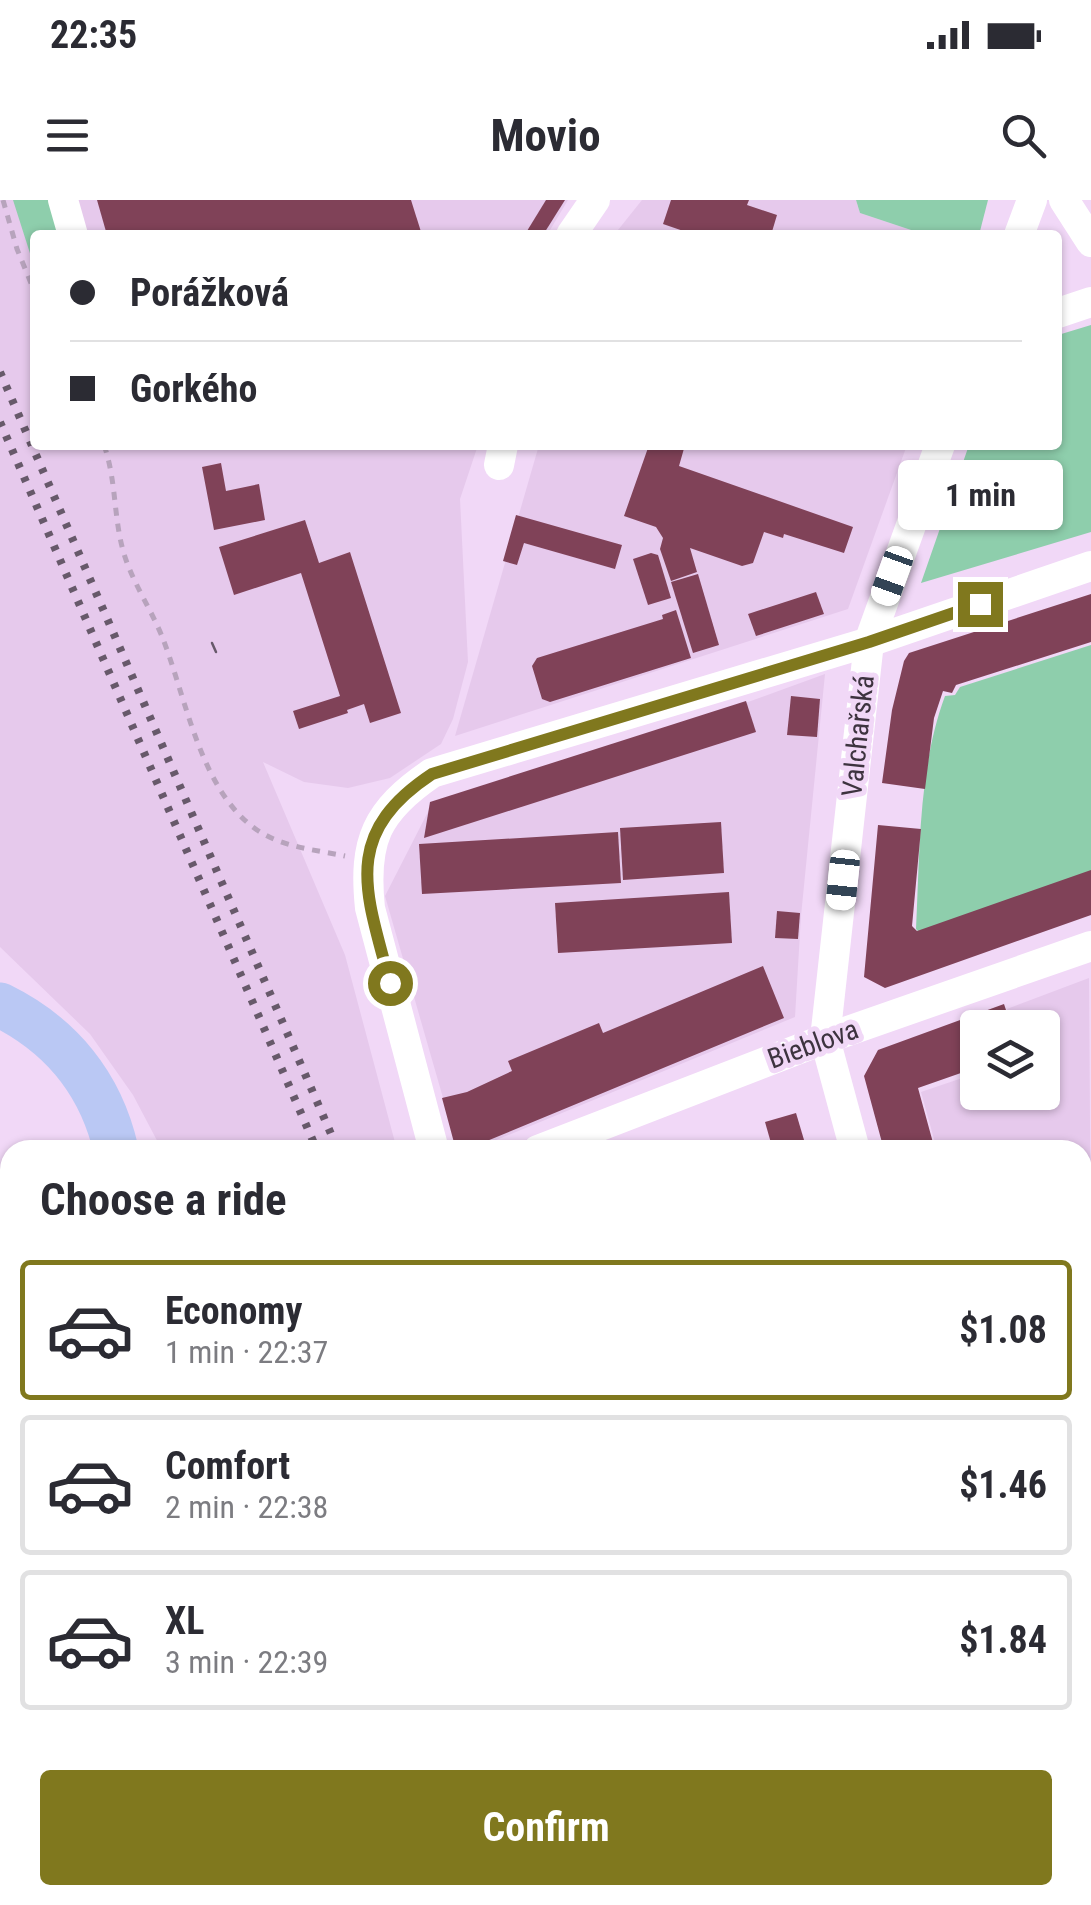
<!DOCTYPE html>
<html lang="en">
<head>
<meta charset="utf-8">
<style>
	:root { --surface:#fff; --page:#f7f7f7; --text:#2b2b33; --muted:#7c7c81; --line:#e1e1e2; --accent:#80781e }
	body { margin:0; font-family:"Roboto Condensed",sans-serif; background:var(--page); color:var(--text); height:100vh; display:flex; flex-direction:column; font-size:38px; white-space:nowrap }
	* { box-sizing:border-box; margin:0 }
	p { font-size:32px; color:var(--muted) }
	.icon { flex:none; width:55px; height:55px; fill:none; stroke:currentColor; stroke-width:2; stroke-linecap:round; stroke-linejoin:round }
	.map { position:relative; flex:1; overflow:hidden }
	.details { position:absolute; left:0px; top:940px; width:1092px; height:765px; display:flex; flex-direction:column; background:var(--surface); border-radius:30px 30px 0 0; box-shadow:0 2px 8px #0004 }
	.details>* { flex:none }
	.guide { position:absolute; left:30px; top:30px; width:1032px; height:220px; border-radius:10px; box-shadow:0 2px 8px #0004; display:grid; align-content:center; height:220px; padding:0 40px; background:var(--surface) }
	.buttons { position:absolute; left:960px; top:810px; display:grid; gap:20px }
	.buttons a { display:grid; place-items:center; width:100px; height:100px; border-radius:10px; background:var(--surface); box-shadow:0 2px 8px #0004; font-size:50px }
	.end { position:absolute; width:45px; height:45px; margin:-22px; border:12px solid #80781e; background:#fff; box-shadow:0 0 0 5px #fff }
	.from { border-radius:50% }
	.bubble { position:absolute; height:70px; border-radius:10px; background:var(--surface); box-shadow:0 2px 8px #0004; font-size:32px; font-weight:700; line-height:70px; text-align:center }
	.car { position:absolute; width:30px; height:60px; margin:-30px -15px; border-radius:12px; box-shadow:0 0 8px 2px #0007; background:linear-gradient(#fff 24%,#345 0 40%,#fff 0 76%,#345 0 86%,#fff 0) }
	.guide b { display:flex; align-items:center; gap:35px; height:95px; font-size:38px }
	.guide b+b { border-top:2px solid var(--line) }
	.guide i { width:25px; height:25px; background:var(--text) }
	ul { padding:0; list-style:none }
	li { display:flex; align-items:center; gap:30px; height:140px; margin:0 20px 15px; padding:0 20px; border:5px solid var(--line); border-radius:10px }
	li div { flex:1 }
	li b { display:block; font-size:38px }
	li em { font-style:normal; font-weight:700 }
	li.selected { border-color:var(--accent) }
	li>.icon { width:90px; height:90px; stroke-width:1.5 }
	h2 { padding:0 40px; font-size:45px; line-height:120px }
	.primary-button { display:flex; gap:20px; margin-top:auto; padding:20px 40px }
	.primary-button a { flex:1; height:115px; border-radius:10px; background:var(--accent); color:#fff; font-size:40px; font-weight:700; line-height:115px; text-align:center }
	.status { display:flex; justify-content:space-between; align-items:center; height:70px; padding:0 50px; background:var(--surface); direction:ltr }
	.status svg { height:28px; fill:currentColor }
	header { display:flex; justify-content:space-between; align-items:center; height:130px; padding:0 40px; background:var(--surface); font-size:45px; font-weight:700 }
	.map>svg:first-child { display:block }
</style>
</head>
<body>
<div class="status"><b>22:35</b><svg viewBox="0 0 49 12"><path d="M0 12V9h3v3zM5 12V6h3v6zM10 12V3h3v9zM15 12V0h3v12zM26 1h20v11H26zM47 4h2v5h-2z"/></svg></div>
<header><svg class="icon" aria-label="menu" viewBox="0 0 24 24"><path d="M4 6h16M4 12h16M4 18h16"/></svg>Movio<svg class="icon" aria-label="search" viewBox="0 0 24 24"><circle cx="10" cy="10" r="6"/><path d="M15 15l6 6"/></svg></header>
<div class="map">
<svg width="1091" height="1705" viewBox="0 0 1091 1705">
	<rect width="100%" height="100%" fill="#f1d8f7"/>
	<g fill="#e6c9ec">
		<path d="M0,0H568L547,35H35V245H478L460,299L468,462L453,519L441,544L390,578L348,588L304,582L263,562L345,755L397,950H162L133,895L90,834L0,747Z"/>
		<path d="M642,0H856L860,13L926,35H614Z"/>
		<path d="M539,245H907L848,409L455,536Z"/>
		<path d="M825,474L801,716L795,817L472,950H458L385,696L432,604L748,502Z"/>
		<path d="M1089,778L1091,1066L1083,1069L1082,950H937L921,892L977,873L978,892H1042V828L1014,827L1007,809Z"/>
		<path d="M1091,1130V1264L1083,1268L1082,1133Z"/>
		<path d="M157,1695H439L444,1705H161Z"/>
		<path d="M478,1695H714L718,1705H483Z"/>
	</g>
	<g fill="#8eceac">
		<path d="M13,0H55L65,35H35V69Z"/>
		<path d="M856,0H988L979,35H926L860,13Z"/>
		<path d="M1091,125V332L921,383L969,245H1058V135Z"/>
		<path d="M1091,445V673L920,733L916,729C920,652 918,569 945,496L955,495L960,487Z"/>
		<path d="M1091,1264V1493L1082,1474V1268Z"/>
	</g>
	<g fill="#804258">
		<path d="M97,0H411L422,35H107Z"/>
		<path d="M546,0H565L543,35H535L527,31Z"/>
		<path d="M671,0H749L747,5L777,15L771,35H695L663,24Z"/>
		<path d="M649,245H685L679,266L853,327L844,353L784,334L783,338L764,332L753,363L742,366L690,348L697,372L671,381L660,349L663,338L656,327L624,316Z"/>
		<path d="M221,263L226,291L259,284L265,320L214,330L202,267Z"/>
		<path d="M516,315L622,345L615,369L524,343L517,365L503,361Z"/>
		<path d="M305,320L319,363L350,352L401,513L370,523L364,504L347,510L348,513L299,529L293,511L340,496L301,373L234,395L219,347Z"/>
		<path d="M651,353L658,355L671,398L648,405L633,359Z"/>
		<path d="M698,374L719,445L693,453L671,382Z"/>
		<path d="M816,392L824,414L756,436L748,414Z"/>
		<path d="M1091,394V442L956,485L952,493L943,491L934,518L925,589L882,583L892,510L904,461L909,453Z"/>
		<path d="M676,410L691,458L550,502L542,499L532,466L537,458L663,419L662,415Z"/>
		<path d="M791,496L820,499L817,537L787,535Z"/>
		<path d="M746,501L756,532L424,638L430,602Z"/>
		<path d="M721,622L724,673L623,680L620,628Z"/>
		<path d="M878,625L921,629L912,726L917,731L1091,670V715L885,788L864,777Z"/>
		<path d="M618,632L621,683L422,694L419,644Z"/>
		<path d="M729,692L732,743L558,753L555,703Z"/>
		<path d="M777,711L800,713L798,739L775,738Z"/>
		<path d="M763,766L784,818L465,950H456L442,898L467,892L512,871L508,861L599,823L603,833Z"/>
		<path d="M1004,804L1012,828H978V867L918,888L935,950H884L864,876L878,850Z"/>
		<path d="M796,913L807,950H773L765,922Z"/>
		<path d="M1083,1662L1091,1685V1705H936L962,1695H1082Z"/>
		<path d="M10,1674V1695H17L21,1705H0V1678Z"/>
		<path d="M219,1695H287L264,1705H223Z"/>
		<path d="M771,1695H893L897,1705H776Z"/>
	</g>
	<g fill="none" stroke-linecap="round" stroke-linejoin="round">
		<g stroke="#b7a3bc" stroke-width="5" stroke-dasharray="8 8" stroke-linecap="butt">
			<path d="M3,0L17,49L35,93"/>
			<path d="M104,245C117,282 113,320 125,357C134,384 150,408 161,434C186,495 199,590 257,630C282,647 316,650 345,656"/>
			<path d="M1082,1275L1090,1272L1091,1275"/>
		</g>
		<g stroke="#fff" stroke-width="30">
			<path d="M63,0L73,35"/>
			<path d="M1064,0L1091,42"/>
			<path d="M571,35L595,0"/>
			<path d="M1019,35L1032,0"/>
			<path d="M1058,113L1091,102"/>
			<path d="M499,265L503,245"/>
			<path d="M434,950L370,708C363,641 376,611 432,573L869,442L1091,366"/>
			<path d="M538,950L825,839L1091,746"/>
			<path d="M855,950L825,839L869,442L940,245"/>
			<path d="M1082,1100L1091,1097"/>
			<path d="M1082,1538L1091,1557"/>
			<path d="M343,1695L348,1705"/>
			<path d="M754,1695L758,1705"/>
		</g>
		<g stroke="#bac8f4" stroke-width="45">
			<path d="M0,805C61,835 101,884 116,950"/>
			<path d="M0,1130H10"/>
			<path d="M0,1398L10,1425"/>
			<path d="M0,1533L10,1559"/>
			<path d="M63,1695L67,1705"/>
			<path d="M112,1695L116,1705"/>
		</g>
		<path stroke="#67596a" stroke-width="2.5" d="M212,443L216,452"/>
		<g stroke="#67596a" stroke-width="8" stroke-dasharray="5 10" stroke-linecap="butt">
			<path d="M0,172L338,950"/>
			<path d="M0,222L317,950"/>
			<path d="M640,1695L645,1705"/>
			<path d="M662,1695L667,1705"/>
		</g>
	</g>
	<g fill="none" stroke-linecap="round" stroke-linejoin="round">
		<path stroke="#80781e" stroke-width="12" d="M390,783C366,692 340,635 432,574L869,442L980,404"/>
	</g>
	<g text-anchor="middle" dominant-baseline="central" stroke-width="10" stroke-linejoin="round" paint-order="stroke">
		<g font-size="28" fill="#3d333f" stroke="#f1d8f7">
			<text transform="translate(858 536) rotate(-84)">Valchařská</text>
			<text transform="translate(813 844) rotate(-20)">Bieblova</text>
		</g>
	</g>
</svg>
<div class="buttons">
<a><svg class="icon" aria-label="layers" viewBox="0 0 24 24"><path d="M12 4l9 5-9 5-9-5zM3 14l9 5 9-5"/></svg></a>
</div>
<i class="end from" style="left:390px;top:783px"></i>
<i class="end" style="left:980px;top:404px"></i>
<div class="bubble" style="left:898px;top:260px;width:165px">1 min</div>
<i class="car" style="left:892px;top:376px;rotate:200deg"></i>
<i class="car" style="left:843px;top:680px;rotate:186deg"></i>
<div class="guide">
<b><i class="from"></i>Porážková</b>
<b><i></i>Gorkého</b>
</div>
<section class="details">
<h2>Choose a ride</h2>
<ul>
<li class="selected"><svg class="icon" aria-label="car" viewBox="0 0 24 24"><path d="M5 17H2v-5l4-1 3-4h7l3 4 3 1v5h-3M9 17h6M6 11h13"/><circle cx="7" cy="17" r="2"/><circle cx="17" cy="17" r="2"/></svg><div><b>Economy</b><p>1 min · 22:37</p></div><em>$1.08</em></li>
<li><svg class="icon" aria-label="car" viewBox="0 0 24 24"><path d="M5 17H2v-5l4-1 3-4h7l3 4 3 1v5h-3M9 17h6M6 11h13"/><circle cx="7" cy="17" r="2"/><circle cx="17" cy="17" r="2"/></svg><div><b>Comfort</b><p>2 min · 22:38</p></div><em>$1.46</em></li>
<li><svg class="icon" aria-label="car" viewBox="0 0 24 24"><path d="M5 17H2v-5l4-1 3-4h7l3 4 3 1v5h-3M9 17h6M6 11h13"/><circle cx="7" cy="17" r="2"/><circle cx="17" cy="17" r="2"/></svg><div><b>XL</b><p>3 min · 22:39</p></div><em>$1.84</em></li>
</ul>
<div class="primary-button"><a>Confirm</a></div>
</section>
</div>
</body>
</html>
